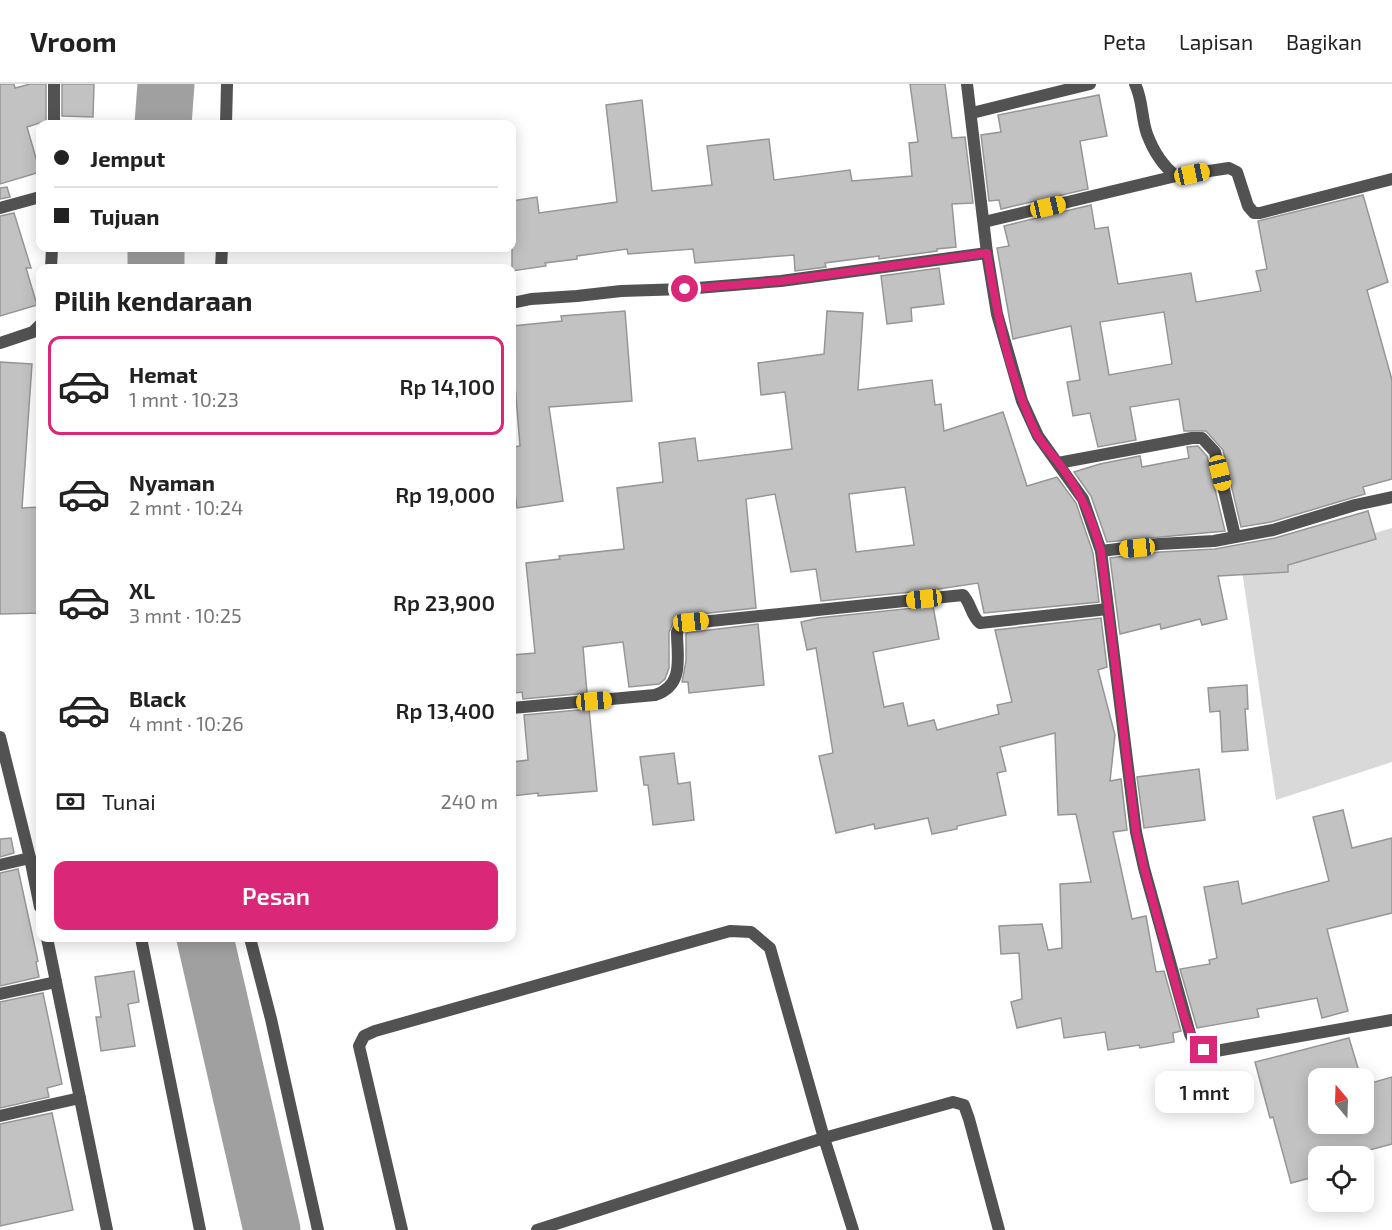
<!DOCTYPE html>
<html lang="id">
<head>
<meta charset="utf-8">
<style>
	:root { --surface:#fff; --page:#f2f2f2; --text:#222; --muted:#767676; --line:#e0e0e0; --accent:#db2777 }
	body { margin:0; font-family:"Exo 2",sans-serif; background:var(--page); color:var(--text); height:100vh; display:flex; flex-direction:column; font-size:22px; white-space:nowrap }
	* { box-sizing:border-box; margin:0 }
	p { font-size:20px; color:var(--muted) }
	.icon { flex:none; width:33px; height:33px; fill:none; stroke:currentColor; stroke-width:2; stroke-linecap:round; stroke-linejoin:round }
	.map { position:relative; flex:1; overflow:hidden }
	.sheet { position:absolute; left:36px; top:180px; width:480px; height:678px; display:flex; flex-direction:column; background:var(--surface); border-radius:12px; box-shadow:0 3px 15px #0003 }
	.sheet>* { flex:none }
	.hud { position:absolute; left:36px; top:36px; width:480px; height:132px; border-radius:12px; box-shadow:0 3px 15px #0003; display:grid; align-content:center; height:132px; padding:0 18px; background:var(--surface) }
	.needle { width:39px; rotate:341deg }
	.fabs { position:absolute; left:1308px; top:984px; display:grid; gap:12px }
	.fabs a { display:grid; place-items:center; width:66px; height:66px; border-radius:12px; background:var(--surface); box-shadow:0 3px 15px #0003; font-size:30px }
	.end { position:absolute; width:27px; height:27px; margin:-14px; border:8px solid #db2777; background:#fff; box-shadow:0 0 0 3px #fff }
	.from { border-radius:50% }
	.bubble { position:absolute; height:42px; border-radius:12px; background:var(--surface); box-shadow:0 3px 15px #0003; font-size:20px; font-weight:600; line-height:42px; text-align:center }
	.car { position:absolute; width:18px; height:36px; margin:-18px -9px; border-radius:8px; box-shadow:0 0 4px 2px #0007; background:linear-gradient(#f5c518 24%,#345 0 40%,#f5c518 0 76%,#345 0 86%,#f5c518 0) }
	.hud b { display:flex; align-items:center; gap:21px; height:57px; font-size:22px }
	.hud b+b { border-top:2px solid var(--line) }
	.hud i { width:15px; height:15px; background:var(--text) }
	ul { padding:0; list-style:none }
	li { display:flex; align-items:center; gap:18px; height:99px; margin:0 12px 9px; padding:0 6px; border:3px solid transparent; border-radius:12px }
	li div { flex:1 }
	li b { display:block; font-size:22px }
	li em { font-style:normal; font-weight:600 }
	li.on { border-color:var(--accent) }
	li>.icon { width:54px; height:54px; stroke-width:1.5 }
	h2 { padding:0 18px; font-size:27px; line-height:72px }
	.pay { display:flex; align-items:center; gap:15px; height:66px; padding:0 18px; font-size:22px }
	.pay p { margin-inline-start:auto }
	.button { display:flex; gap:12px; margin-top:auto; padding:12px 18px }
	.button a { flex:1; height:69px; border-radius:12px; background:var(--accent); color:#fff; font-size:24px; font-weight:600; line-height:69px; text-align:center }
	header { display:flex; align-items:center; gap:36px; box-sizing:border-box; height:84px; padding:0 30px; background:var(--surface); border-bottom:2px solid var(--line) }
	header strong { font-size:28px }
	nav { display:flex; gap:33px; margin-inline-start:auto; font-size:21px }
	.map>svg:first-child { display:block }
</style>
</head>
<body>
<header>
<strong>Vroom</strong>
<nav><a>Peta</a><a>Lapisan</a><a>Bagikan</a></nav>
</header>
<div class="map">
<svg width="1392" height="1146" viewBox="0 0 1392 1146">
	<rect width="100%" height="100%" fill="#fff"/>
	<path fill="#d9d9d9" d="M1392,444V678L1276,716L1242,487Z"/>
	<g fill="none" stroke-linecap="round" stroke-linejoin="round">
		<g stroke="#a0a0a0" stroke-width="57">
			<path d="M163,40L166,0"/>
			<path d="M156,184V164"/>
			<path d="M205,854L272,1146"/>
		</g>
	</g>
	<g fill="#c2c2c2" stroke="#969696" stroke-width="1.5" fill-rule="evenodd">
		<path d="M0,0H14L15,4L30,0H46V37L27,43L40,88L0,100Z"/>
		<path d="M62,0H94L93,33L62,32Z"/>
		<path d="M910,0H945L952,54L965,53L973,119L952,120L956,163L937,165V167L879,175V172L825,179L826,183L795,187L794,171L695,179L693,165L628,170L627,165L577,172V175L545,179L546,182L512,187V117L537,113L539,129L617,118L606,21L642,16L652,107L712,101L707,62L769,55L774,96L850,86L852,97L912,92L909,59L918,58Z"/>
		<path d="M1099,11L1107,52L1080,57L1088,105L1001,125L999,116L989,117L981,51L1001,48L998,31Z"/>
		<path d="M7,103L10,113L0,115V104Z"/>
		<path d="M1363,111L1388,198L1367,206L1392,296V395L1363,403L1365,410L1271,438L1241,443L1223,366L1206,347H1184L1179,315L1130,323L1136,356L1098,363L1090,329L1073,332L1067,298L1080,296L1071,242L1013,255L997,164L1009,162L1004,142L1091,121L1095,145L1108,143L1118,200L1191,189L1196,218L1261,207L1256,187L1267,185L1258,137ZM1164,228L1172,280L1109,291L1100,238Z"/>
		<path d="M14,129L31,184H26L37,221L0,232V132Z"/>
		<path d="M939,184L944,220L911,224L912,237L887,240L881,192Z"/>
		<path d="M625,227L632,317L549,323L563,417L517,424L512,386V363L520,362L512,263V242L562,237L561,232Z"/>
		<path d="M827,227L863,229L858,306L932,296L935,321L941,320L944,347L1003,328L1027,402L1057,393L1076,419L1093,469L1099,518L984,529L978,499L932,506L821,517L816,485L791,488L775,410L746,415L756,524L690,531L675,535L669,548V584L665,595L659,600L629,603L623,558L583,563L587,609L523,615L522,608L515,609L512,571L535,569L526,479L560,475L559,472L624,465L617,404L663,398L659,359L695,354L698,377L792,365L785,308L761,311L758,279L824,270ZM905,403L914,461L856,468L849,410Z"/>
		<path d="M0,278L32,280L22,424L40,423V529L0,530Z"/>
		<path d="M1198,362L1207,372L1225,447L1107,458L1091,412L1074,388L1100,380L1140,372L1142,383L1189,374L1187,363Z"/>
		<path d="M1368,427L1376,455L1288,481V488L1218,492L1227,535L1202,541L1200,535L1161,545L1160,540L1120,550L1110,474L1160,468L1215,465L1275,454Z"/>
		<path d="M933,522L939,555L873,568L884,623L903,619L908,642L934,636L937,646L999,630L997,621L1012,618L995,546L1101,534L1107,583L1098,586L1115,651L1110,697L1121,695L1127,746L1113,748L1132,835L1146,832L1156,888L1164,887L1181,947L1173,949L1174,958L1140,964L1139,961L1108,966L1105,948L1064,954L1061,934L1017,944L1011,918L1022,915L1019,869L1001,870L999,842L1042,840L1048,866L1062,864L1060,800L1091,798L1076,730L1058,731L1055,649L1000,663L1006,687L997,689L1006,731L957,742V745L932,750L928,734L875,745L874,740L836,749L819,672L833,669L816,564L807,566L801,538L818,534Z"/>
		<path d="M758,540L764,601L689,609L688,598H682L686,577V549Z"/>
		<path d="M1247,601L1248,625H1245L1248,666L1222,668L1220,627L1210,628L1208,604Z"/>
		<path d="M589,625L597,707L538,712V709L512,712V678L528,676L524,631Z"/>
		<path d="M674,669L678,700L690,698L694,736L653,741L648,701H644L640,673Z"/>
		<path d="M1199,685L1205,736L1144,744L1137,693Z"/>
		<path d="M1343,726L1352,764L1392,754V829L1327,845L1348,927L1322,934L1317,914L1257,925L1259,933L1197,944L1180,885L1210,880L1209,876L1217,874L1204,803L1238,797L1242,820L1329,797L1313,733Z"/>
		<path d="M11,754L14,769L0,773V755Z"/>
		<path d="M18,785L38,877L36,878L39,893L0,902V789Z"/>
		<path d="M134,887L139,918L128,920L135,962L101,967L96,933H101L95,893Z"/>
		<path d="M43,909L62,1000L47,1004L49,1013L0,1024V918Z"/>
		<path d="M1349,954L1361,994H1318V1040H1364V1001L1392,993V1060L1347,1072H1318V1092L1291,1099L1273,1033L1270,1034L1255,978Z"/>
		<path d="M52,1029L73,1126L0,1142V1040Z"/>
	</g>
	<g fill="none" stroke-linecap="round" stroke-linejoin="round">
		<g stroke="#525252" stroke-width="12">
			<path d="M402,1146L359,962L364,952L375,947L730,847L751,848L770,864L824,1054L853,1146"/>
			<path d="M537,1146L824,1054L953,1018L964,1021L969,1035L999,1146"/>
		</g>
		<g stroke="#525252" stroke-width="12">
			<path d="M967,0L987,169L997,230L1022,317L1038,352L1083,415L1101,467L1136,748L1144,784L1190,950C1197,965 1200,966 1216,967L1392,936"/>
			<path d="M1135,0C1143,16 1141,33 1147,50C1153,66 1163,82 1176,92"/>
			<path d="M972,29L1090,0"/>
			<path d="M54,40V0"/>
			<path d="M226,40L227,0"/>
			<path d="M0,124L40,113"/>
			<path d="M984,138L1176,92L1229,84L1237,88L1248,122L1254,129H1260L1392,95"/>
			<path d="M51,184L52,164"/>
			<path d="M221,184L222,164"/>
			<path d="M512,219L531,215L577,212L621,207L685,205L781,197L987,169"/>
			<path d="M0,259L33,248L40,241"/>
			<path d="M1058,379L1192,354H1202L1215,368L1235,452"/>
			<path d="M1101,467L1159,460L1214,457L1273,446L1355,421L1392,413"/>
			<path d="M512,624L655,611C685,601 677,573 677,548L680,542L691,539L963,511C971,519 971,532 980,539L1108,525"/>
			<path d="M0,653L30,774L40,823"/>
			<path d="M0,781L30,774"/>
			<path d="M47,854L107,1146"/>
			<path d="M141,854L200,1146"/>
			<path d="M250,854L271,935L318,1146"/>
			<path d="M0,910L56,898"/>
			<path d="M0,1032L80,1014"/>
		</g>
	</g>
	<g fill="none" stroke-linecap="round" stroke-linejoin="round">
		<path stroke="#db2777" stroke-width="8" d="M685,205L781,197L987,169C997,230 1009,293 1036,349C1043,362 1055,373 1063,385C1083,413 1092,435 1101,467L1136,748L1144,784L1184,932L1196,963L1204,966"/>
	</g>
</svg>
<div class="fabs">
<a><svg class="needle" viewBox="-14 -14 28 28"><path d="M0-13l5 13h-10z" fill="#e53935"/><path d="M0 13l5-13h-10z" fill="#767676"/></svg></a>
<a><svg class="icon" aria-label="locate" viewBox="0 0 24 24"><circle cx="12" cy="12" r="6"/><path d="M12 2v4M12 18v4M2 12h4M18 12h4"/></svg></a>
</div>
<i class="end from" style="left:685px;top:205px"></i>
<i class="end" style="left:1204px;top:966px"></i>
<div class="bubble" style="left:1155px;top:987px;width:99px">1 mnt</div>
<i class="car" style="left:1192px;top:90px;rotate:78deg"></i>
<i class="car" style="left:1048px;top:123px;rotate:77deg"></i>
<i class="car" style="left:1220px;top:389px;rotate:166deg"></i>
<i class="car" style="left:1137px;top:464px;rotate:264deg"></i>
<i class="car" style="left:924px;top:515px;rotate:264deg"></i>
<i class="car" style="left:691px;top:538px;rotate:84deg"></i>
<i class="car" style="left:594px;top:617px;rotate:85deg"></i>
<div class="hud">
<b><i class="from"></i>Jemput</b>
<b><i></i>Tujuan</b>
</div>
<section class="sheet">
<h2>Pilih kendaraan</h2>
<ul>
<li class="on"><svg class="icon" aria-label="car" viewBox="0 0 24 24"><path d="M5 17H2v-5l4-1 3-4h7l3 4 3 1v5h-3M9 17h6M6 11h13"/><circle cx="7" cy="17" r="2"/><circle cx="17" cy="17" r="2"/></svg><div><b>Hemat</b><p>1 mnt · 10:23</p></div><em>Rp 14,100</em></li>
<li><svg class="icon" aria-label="car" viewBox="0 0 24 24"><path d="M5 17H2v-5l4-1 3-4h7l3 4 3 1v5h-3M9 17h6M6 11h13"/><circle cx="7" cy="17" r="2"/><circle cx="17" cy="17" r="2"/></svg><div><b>Nyaman</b><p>2 mnt · 10:24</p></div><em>Rp 19,000</em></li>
<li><svg class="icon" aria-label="car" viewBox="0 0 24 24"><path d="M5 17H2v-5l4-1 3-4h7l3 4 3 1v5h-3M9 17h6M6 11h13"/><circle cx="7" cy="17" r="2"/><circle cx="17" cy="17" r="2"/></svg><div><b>XL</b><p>3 mnt · 10:25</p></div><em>Rp 23,900</em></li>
<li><svg class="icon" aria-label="car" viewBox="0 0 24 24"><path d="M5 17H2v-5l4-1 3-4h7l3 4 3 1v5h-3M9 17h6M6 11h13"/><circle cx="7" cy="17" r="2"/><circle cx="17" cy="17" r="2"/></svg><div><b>Black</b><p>4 mnt · 10:26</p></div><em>Rp 13,400</em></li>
</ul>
<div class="pay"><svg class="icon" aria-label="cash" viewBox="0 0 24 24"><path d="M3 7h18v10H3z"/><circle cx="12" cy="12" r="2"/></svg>Tunai<p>240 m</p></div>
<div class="button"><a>Pesan</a></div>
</section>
</div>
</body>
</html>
